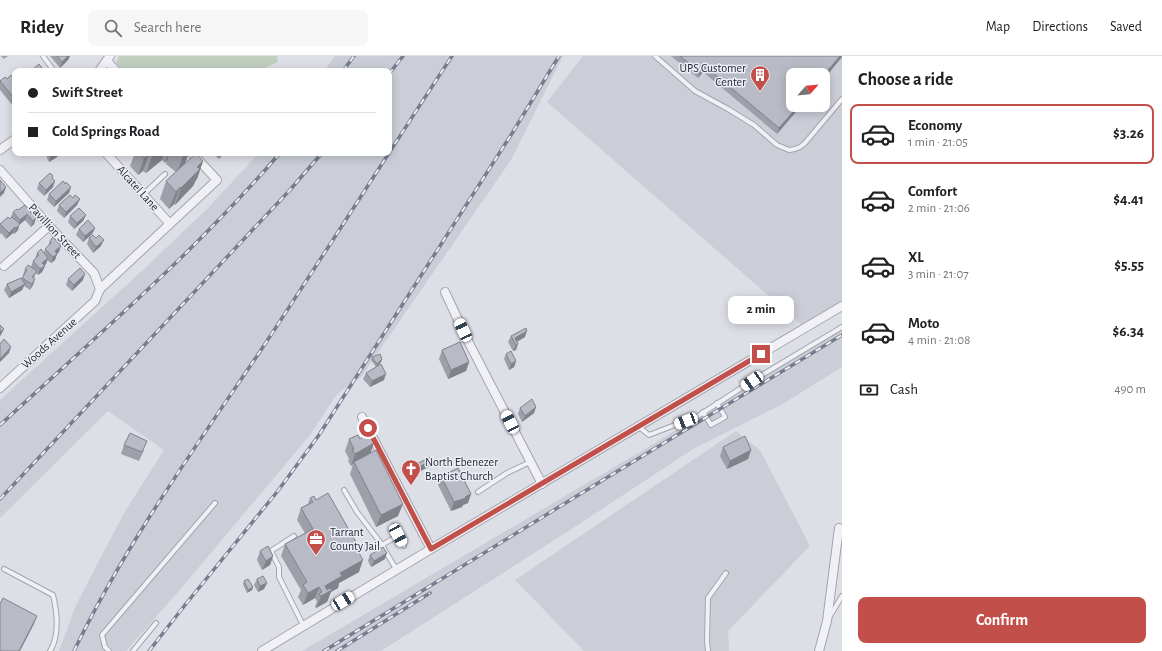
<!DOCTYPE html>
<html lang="en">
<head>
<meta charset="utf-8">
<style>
	:root { --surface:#fff; --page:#f6f6f6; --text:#202124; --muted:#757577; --line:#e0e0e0; --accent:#c34f4a }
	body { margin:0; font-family:"Alegreya Sans",sans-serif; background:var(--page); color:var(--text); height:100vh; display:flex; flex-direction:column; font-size:15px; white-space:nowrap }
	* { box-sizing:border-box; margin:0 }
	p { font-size:13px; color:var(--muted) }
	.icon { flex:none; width:22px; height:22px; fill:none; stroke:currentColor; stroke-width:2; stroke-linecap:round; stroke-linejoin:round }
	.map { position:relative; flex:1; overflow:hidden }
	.details { display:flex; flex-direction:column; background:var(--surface); width:320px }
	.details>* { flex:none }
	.hud { position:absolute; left:12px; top:12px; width:380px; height:88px; border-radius:8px; box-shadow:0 2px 10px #0003; display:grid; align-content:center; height:88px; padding:0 16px; background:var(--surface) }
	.needle { width:26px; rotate:63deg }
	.tools { position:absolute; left:786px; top:12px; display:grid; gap:8px }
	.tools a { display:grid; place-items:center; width:44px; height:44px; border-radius:8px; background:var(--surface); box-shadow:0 2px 10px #0003; font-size:20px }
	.end { position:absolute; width:18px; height:18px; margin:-9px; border:5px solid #c34f4a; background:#fff; box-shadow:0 0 0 2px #fff }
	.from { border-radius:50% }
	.bubble { position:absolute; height:28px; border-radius:8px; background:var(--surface); box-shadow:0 2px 10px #0003; font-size:13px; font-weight:700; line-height:28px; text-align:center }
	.car { position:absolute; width:12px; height:24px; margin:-12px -6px; border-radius:5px; box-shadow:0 0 3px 1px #0007; background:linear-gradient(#fff 24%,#345 0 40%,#fff 0 76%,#345 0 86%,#fff 0) }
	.hud b { display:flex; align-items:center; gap:14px; height:38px; font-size:15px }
	.hud b+b { border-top:1px solid var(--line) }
	.hud i { width:10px; height:10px; background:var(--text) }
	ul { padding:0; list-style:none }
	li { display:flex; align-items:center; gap:12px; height:60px; margin:0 8px 6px; padding:0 8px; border:2px solid transparent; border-radius:8px }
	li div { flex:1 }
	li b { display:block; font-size:15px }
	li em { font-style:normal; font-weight:700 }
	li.current { border-color:var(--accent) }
	li>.icon { width:36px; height:36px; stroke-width:1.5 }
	h2 { padding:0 16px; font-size:18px; line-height:48px }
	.pay { display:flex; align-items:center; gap:10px; height:44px; padding:0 16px; font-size:15px }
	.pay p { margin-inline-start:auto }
	.primary-button { display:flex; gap:8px; margin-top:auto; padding:8px 16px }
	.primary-button a { flex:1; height:46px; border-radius:8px; background:var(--accent); color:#fff; font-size:16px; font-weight:700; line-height:46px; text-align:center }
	header { display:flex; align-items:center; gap:24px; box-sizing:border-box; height:56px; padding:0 20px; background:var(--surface); border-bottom:1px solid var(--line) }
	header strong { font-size:19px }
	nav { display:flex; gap:22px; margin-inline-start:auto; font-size:14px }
	.search { width:280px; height:36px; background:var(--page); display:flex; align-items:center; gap:10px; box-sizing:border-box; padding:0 14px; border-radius:8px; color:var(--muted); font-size:15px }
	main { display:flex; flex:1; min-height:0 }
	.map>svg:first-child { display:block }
</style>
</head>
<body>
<header>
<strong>Ridey</strong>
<div class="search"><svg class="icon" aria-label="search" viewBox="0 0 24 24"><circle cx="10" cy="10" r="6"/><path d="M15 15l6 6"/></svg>Search here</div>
<nav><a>Map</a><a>Directions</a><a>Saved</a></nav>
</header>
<main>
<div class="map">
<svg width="842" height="595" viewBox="0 0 842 595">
	<rect width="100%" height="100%" fill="#dddfe6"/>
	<g fill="#cbced7" fill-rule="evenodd">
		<path d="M335,0H563L511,104L361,321L337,338L310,379L184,529L126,595H59L76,549L124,457L164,394L108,355L0,462V344L144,213L207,153L259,97H389V15H324Z"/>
		<path d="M583,0H842V245L802,269L547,46ZM793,19H823V49H793Z"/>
		<path d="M842,271V311L781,349L693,393L584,465L381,595H302L650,390Z"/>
		<path d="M736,375L760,394L810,490L728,575L729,595H584L515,524Z"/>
	</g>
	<path fill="#c0cfbf" d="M119,0H277L278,6L258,15H123L116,7Z"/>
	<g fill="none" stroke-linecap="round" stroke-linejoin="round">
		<defs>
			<g id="lane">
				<path d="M43,0L54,15"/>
				<path d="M655,0L695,35L728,53L754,69L777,89L789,94L795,93L800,91L805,87L842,43"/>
				<path d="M144,138L165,118"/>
				<path d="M703,356L711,369L725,361L717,347"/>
				<path d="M639,371L649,379L698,360L752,325L842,271"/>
				<path d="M344,434L357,456L380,486L396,513"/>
				<path d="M478,436L507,417L530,406"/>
				<path d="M394,470L404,490"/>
				<path d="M294,480L271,495L279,511V521L303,569"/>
				<path d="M382,489L399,479"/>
				<path d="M4,513L53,539C57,556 60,579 50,595"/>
				<path d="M830,560L842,540"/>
				<path d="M109,595L105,591L102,579L215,447"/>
				<path d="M133,595L156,567"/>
				<path d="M708,595L707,585L708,542L726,517"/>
			</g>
			<g id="street">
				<path d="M107,5L116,15"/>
				<path d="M99,15L110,0"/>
				<path d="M0,94L15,83"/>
				<path d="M106,97L169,167"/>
				<path d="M0,114L49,170L94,217L100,233L95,245L0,332"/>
				<path d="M4,210L49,170"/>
				<path d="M100,233L217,124L192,97"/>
				<path d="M445,236L469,287L542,428"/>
				<path d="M362,361L431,493"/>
				<path d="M262,595L431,493L842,250"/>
				<path d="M819,595L827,565L839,472"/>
			</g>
		</defs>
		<use href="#lane" stroke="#a3a5af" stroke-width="6"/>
		<use href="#street" stroke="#a3a5af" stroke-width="10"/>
		<use href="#lane" stroke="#f0f0f5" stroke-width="4"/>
		<use href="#street" stroke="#f0f0f5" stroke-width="8"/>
		<defs>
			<g id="rail">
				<path d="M343,15L354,0"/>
				<path d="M389,18L403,0"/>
				<path d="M0,369C96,281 195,196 280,97"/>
				<path d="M0,443L289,135L322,97"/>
				<path d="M74,595C124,491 194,393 259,297C324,199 387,99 452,0"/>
				<path d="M149,595L185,549L277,436L319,379L511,79L559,0"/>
				<path d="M324,595L603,424L842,279"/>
				<path d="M337,595L430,537"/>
			</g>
		</defs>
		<use href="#rail" stroke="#787c8e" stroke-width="3.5"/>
		<use href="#rail" stroke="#eceef4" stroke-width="2" stroke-dasharray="6" stroke-linecap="butt"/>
	</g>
	<g fill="#9ea0a9">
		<path d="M1,0H8L4,3Z"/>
		<path d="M50,0H70L68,4L60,12Z"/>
		<path d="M671,0H842V1L823,24V19L793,49L777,78L703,16L698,22Z"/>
		<path d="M7,23L15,24V48L13,50L0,34V24Z"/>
		<path d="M45,97H59L57,101L49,106L47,102V101Z"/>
		<path d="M135,97H189L185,107L203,105L197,123L196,124L193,130L175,149L174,148L169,153L160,143L166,125L176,116L166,108L167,105L165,107L162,104L146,117L143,115L138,119L130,110Z"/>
		<path d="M212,97H224L219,103Z"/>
		<path d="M52,122L53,131L44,140L37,133L39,127Z"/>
		<path d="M65,128L71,131L69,137L54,151L47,144L49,138Z"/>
		<path d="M73,142L80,143L77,149L64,162L57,155L59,149Z"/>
		<path d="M18,154L36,162L34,168L31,171L25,164L19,169L18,174L14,178L13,177L6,183L1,177L0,179V168L10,163L11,161L13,156Z"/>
		<path d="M86,159L83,165L74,173L68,166L70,160Z"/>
		<path d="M95,172L92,178L83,186L76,179L79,173Z"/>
		<path d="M89,182H96L101,190L93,197L87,188Z"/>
		<path d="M50,185L59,196L57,198L55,204L51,207L47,204L46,208L44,209L45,210L42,216L38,219L36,217L34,222L33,229L30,234L24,230L22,234L9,242L4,234L7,228L22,223L24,220L23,219L25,213L31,211L33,205L35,203L37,197H44L45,193L48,190Z"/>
		<path d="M68,223L83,224L72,235L66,229Z"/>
		<path d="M511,280L525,281L517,286L516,294L513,295L508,286Z"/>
		<path d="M442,294L469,306L466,315L448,323L439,303Z"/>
		<path d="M506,298L516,305L514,311L509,314L504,303Z"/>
		<path d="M372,301L382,303L381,306L376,311L371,304Z"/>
		<path d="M366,317L384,324L370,331L363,323Z"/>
		<path d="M536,351L534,357L522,366L518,358L520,352Z"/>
		<path d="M349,383L370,397L398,460L376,471L350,418L353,408L351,410L348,405L349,403L345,395Z"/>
		<path d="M124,389L144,394L139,405L121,398Z"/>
		<path d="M723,391L751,394L748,403L727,413L720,400Z"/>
		<path d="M432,404L430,410L413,419L411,415L413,410Z"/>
		<path d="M441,420L471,438L468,447L463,449L462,451L451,455L438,429Z"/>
		<path d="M310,442L316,444L359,497V516L339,527L338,532L331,536L327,546L316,552L315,550L317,546L315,542L303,549L298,541L301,534L281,500L285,488L305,477L297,464L301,452L308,448Z"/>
		<path d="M260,495L273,500L270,509L262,514L257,504Z"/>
		<path d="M370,499L385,503L371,511L368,505Z"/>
		<path d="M257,523L267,527L264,533L258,536L254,529Z"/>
		<path d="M244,525L253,531L252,534L247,537L243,528Z"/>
	</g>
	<g fill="#81828a">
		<path d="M68,0H70L68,4L60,12L62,6Z"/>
		<path d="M840,0H842V1L823,24V20Z"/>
		<path d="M705,10L703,16L698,22L700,16Z"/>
		<path d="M799,49H802L777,78L779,72Z"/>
		<path d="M56,97H59L57,101L49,106L51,100Z"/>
		<path d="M155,97H164L162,104L146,117L152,100Z"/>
		<path d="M168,97H170L167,105L165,107Z"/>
		<path d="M185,97H189L184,110L177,117L183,99Z"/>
		<path d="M221,97H224L219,103Z"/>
		<path d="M149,98L143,115L138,119L144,102Z"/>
		<path d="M203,105L197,123L196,124L193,130L175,149L181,132L197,111Z"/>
		<path d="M55,125L53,131L44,140L46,134Z"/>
		<path d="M6,131L4,137L0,141V137Z"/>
		<path d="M71,131L69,137L54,151L56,145Z"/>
		<path d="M180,131L174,148L169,153L176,136Z"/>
		<path d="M80,143L77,149L64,162L66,156Z"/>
		<path d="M27,158L25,164L19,169L18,174L14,178L16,172L18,170L20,164Z"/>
		<path d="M86,159L83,165L74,173L77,167Z"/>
		<path d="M36,162L34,168L31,171L33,165Z"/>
		<path d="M15,171L13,177L6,183L9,177Z"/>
		<path d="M95,172L92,178L83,186L85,180Z"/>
		<path d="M104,184L101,190L93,197L96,191Z"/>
		<path d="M61,190L59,196L53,201L55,195Z"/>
		<path d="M57,198L55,204L51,207L53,201Z"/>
		<path d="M48,202L46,208L40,213L42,207Z"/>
		<path d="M45,210L42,216L38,219L40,213Z"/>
		<path d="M85,218L83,224L72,235L74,229Z"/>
		<path d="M35,223L33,229L30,234L32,228Z"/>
		<path d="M25,228L22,234L9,242L11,236Z"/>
		<path d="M4,273L1,279L0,280V276Z"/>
		<path d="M527,275L525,281L514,287L515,282Z"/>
		<path d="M518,288L516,294L513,295L516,289Z"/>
		<path d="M11,291L9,297L0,306V303Z"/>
		<path d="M382,303L381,306L376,311L377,308Z"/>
		<path d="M516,305L514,311L509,314L511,308Z"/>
		<path d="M469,306L466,315L448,323L451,314Z"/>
		<path d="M386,318L384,324L370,331L372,325Z"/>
		<path d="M536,351L534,357L522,366L525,360Z"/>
		<path d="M374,387L370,399L354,406L353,408L351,410L355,398Z"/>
		<path d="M751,394L748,403L727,413L730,405Z"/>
		<path d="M432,404L430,410L413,419L415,413Z"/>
		<path d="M471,438L468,447L463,449L462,451L451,455L454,446Z"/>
		<path d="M403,448L398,460L376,471L381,459Z"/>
		<path d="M387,497L385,503L371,511L374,505Z"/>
		<path d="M273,500L270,509L262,514L266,505Z"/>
		<path d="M363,504L359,516L339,527L338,532L331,536L327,546L316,552L325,530L340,517Z"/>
		<path d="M267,527L264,533L258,536L260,530Z"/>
		<path d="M253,531L252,534L247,537L248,534Z"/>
		<path d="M319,531L315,542L303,549L308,537Z"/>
		<path d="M37,560L34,568L20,595H19Z"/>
	</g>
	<g fill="#b8bac5" stroke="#81828a">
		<path d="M57,0H68L62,6Z"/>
		<path d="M680,0H840L823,20V19H793V49H799L779,72L705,10L700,16Z"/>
		<path d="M39,8L44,15H31Z"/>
		<path d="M11,19L15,24V43L0,25L5,21L7,23Z"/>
		<path d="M49,97H56L51,100Z"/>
		<path d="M140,97H155L152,100L149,98L144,102Z"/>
		<path d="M180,97H185L183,99Z"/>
		<path d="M196,97L203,105L197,111L200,113L181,132L180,131L176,136L166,125Z"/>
		<path d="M50,117L53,120L52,122L55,125L46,134L39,127Z"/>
		<path d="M0,124L6,131L0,137Z"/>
		<path d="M63,125L65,128L66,126L71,131L56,145L49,138Z"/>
		<path d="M70,139L73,142L75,139L80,143L66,156L59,149Z"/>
		<path d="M25,149L36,162L33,165L27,158L20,164L13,156L17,153L18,154Z"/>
		<path d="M79,152L86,159L77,167L70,160Z"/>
		<path d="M8,161L10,163L12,161L20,168L16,172L15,171L9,177L0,168Z"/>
		<path d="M88,164L95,172L85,180L79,173Z"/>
		<path d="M93,179L96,182L99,179L104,184L96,191L89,182Z"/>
		<path d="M53,181L61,190L55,195L57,198L53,201L45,193L51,187L50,185Z"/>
		<path d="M41,193L48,202L42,207L45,210L40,213L33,205L39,199L37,197Z"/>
		<path d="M28,209L37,215L32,221L35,223L32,228L22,222L27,214L25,213Z"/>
		<path d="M80,212L85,218L74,229L68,223Z"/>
		<path d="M21,222L25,228L11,236L7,228Z"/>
		<path d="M0,269L4,273L0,276Z"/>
		<path d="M526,272L527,275L515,282L518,288L516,289L511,280Z"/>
		<path d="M4,283L11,291L0,303V288Z"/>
		<path d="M460,286L469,306L451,314L442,294Z"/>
		<path d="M511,295L516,305L511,308L506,298Z"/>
		<path d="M380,298L382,303L377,308L372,301Z"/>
		<path d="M381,308L386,318L372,325L366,317Z"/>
		<path d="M532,343L536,351L525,360L520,352Z"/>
		<path d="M130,377L147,385L142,396L124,389Z"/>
		<path d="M368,378L370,381L372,380L374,387L355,398L352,393H354L349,383L358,379L360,383Z"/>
		<path d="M745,380L751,394L730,405L723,391Z"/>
		<path d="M376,394L403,448L381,459L354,406Z"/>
		<path d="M430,401L432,404L415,413L413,410Z"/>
		<path d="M458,412L471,438L465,441L466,442L454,446L441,420Z"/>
		<path d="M328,437L360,493L358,495L363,504L340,517L342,520L325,530L327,534L330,532L332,534L321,540L319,538L322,536L319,531L308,537L303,529L307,526L285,488L313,473L301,452L313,446L310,442L314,440L316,444Z"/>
		<path d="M268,490L273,500L266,505L260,495Z"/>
		<path d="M383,491L387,497L374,505L370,499Z"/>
		<path d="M263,520L267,527L260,530L257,523Z"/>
		<path d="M248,523L253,531L248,534L244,525Z"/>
		<path d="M3,542L37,560L19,595H0V548Z"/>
	</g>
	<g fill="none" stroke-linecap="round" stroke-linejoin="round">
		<path stroke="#c34f4a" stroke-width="5" d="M368,372L431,493L761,298"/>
	</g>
	<defs>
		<symbol id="building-pin" viewBox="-11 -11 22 30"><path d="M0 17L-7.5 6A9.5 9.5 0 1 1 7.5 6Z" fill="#c34f4a" stroke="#eceef4"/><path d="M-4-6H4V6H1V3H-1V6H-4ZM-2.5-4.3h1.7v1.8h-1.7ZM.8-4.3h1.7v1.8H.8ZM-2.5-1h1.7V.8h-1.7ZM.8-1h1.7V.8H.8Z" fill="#fff"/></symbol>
		<symbol id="church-pin" viewBox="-11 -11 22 30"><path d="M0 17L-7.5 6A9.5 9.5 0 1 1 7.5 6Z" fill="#c34f4a" stroke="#eceef4"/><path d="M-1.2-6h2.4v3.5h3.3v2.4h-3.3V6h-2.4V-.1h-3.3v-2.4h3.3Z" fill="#fff"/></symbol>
		<symbol id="office-pin" viewBox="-11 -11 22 30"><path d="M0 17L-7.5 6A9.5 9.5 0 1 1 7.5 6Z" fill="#c34f4a" stroke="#eceef4"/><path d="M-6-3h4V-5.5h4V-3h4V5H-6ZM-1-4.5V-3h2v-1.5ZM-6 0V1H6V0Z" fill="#fff"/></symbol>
	</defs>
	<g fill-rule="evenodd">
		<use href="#building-pin" x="749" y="8" width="22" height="30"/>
		<use href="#church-pin" x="400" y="402" width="22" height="30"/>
		<use href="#office-pin" x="305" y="472" width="22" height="30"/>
	</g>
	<g text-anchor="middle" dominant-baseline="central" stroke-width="3" stroke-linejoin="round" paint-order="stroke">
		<g font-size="12" fill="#282b3b" stroke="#eceef4" text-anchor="start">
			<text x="746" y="12" text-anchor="end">UPS Customer<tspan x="746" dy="14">Center</tspan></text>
			<text x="425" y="406">North Ebenezer<tspan x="425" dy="14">Baptist Church</tspan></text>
			<text x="330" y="476">Tarrant<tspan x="330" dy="14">County Jail</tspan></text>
		</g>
		<g font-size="12" fill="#282b3b" stroke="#eceef4">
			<text transform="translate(138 132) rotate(48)">Alcatel Lane</text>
			<text transform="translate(55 175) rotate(47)">Pavillion Street</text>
			<text transform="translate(49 287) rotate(-42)">Woods Avenue</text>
		</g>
	</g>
</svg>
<div class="tools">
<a><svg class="needle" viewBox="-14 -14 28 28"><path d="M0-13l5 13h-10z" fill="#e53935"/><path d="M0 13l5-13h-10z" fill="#757577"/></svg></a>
</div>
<i class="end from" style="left:368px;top:372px"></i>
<i class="end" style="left:761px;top:298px"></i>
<div class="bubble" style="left:728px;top:240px;width:66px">2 min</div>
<i class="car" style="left:463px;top:274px;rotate:335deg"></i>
<i class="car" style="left:752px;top:325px;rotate:236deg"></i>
<i class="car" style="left:686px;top:365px;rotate:249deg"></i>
<i class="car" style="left:510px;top:366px;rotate:333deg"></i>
<i class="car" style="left:398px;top:479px;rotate:152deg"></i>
<i class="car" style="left:343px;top:545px;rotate:59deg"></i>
<div class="hud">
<b><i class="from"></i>Swift Street</b>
<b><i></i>Cold Springs Road</b>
</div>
</div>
<section class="details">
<h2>Choose a ride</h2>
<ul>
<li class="current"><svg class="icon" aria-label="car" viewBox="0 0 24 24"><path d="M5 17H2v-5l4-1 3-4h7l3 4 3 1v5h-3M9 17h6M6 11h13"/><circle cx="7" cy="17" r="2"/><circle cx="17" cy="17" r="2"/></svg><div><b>Economy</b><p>1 min · 21:05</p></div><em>$3.26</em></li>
<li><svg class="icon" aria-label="car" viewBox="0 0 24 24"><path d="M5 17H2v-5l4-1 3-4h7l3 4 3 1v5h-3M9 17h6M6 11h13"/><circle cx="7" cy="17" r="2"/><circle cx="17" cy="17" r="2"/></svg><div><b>Comfort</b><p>2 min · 21:06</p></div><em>$4.41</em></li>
<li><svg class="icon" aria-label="car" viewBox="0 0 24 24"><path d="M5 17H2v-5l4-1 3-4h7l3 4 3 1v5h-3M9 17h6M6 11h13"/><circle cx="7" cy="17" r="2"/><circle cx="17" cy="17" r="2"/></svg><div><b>XL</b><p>3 min · 21:07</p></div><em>$5.55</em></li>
<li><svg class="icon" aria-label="car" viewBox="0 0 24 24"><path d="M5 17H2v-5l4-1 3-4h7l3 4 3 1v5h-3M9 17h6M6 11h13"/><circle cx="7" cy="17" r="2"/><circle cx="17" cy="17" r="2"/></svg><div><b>Moto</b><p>4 min · 21:08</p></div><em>$6.34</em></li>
</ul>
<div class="pay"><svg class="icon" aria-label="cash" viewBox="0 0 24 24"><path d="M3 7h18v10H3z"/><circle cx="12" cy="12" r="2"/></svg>Cash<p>490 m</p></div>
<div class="primary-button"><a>Confirm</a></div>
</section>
</main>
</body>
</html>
